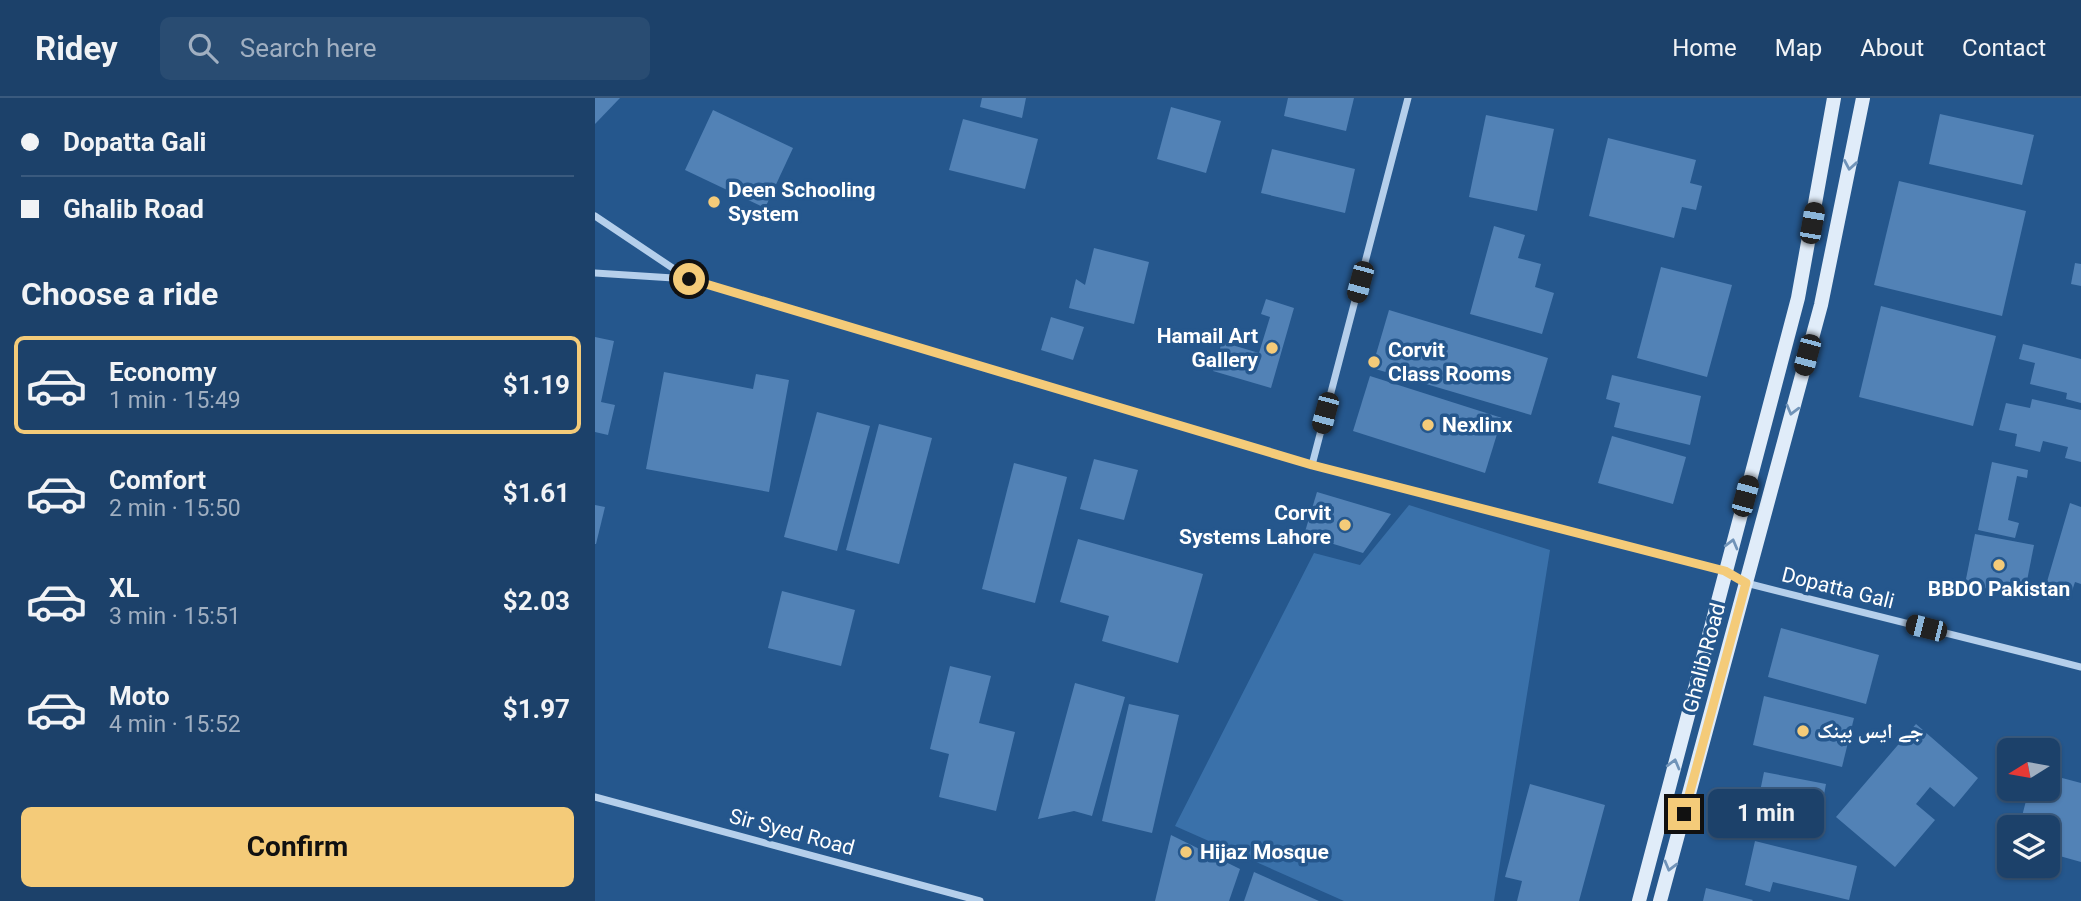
<!DOCTYPE html>
<html lang="en">
<head>
<meta charset="utf-8">
<style>
	:root { --surface:#1c416a; --page:#294c72; --text:#f1f3f6; --muted:#a0afc1; --line:#3a5a7e; --accent:#f4cb79 }
	body { margin:0; font-family:Roboto,"Noto Naskh Arabic",sans-serif; background:var(--page); color:var(--text); height:100vh; display:flex; flex-direction:column; font-size:26px; white-space:nowrap }
	* { box-sizing:border-box; margin:0 }
	p { font-size:23px; color:var(--muted) }
	.icon { flex:none; width:38px; height:38px; fill:none; stroke:currentColor; stroke-width:2; stroke-linecap:round; stroke-linejoin:round }
	.map { position:relative; flex:1; overflow:hidden }
	.drawer { display:flex; flex-direction:column; background:var(--surface); width:595px }
	.drawer>* { flex:none }
	.hud { display:grid; align-content:center; height:154px; padding:0 21px; background:var(--surface) }
	.needle { width:46px; rotate:259deg }
	.buttons { position:absolute; left:1402px; top:640px; display:grid; gap:14px }
	.buttons a { display:grid; place-items:center; width:63px; height:63px; border-radius:10px; background:var(--surface); box-shadow:0 2px 5px #0004,0 0 0 2px var(--line); font-size:35px }
	.end { position:absolute; width:32px; height:32px; margin:-16px; border:9px solid #f4cb79; background:#111; box-shadow:0 0 0 4px #111 }
	.from { border-radius:50% }
	.bubble { position:absolute; height:49px; border-radius:10px; background:var(--surface); box-shadow:0 2px 5px #0004,0 0 0 2px var(--line); font-size:23px; font-weight:700; line-height:49px; text-align:center }
	.car { position:absolute; width:21px; height:42px; margin:-21px -10px; border-radius:9px; box-shadow:0 0 5px 2px #0007; background:linear-gradient(#222 24%,#8ab4d8 0 40%,#222 0 76%,#8ab4d8 0 86%,#222 0) }
	.hud b { display:flex; align-items:center; gap:24px; height:66px; font-size:26px }
	.hud b+b { border-top:2px solid var(--line) }
	.hud i { width:18px; height:18px; background:var(--text) }
	ul { padding:0; list-style:none }
	li { display:flex; align-items:center; gap:21px; height:98px; margin:0 14px 10px; padding:0 7px; border:4px solid transparent; border-radius:10px }
	li div { flex:1 }
	li b { display:block; font-size:26px }
	li em { font-style:normal; font-weight:700 }
	li.on { border-color:var(--accent) }
	li>.icon { width:63px; height:63px; stroke-width:1.5 }
	h2 { padding:0 21px; font-size:32px; line-height:84px }
	.primary-button { display:flex; gap:14px; margin-top:auto; padding:14px 21px }
	.primary-button a { flex:1; height:80px; border-radius:10px; background:var(--accent); color:#111; font-size:28px; font-weight:700; line-height:80px; text-align:center }
	header { display:flex; align-items:center; gap:42px; box-sizing:border-box; height:98px; padding:0 35px; background:var(--surface); border-bottom:2px solid var(--line) }
	header strong { font-size:33px }
	nav { display:flex; gap:38px; margin-inline-start:auto; font-size:24px }
	.search { width:490px; height:63px; background:var(--page); display:flex; align-items:center; gap:18px; box-sizing:border-box; padding:0 24px; border-radius:10px; color:var(--muted); font-size:26px }
	main { display:flex; flex:1; min-height:0 }
	.map>svg:first-child { display:block }
</style>
</head>
<body>
<header>
<strong>Ridey</strong>
<div class="search"><svg class="icon" aria-label="search" viewBox="0 0 24 24"><circle cx="10" cy="10" r="6"/><path d="M15 15l6 6"/></svg>Search here</div>
<nav><a>Home</a><a>Map</a><a>About</a><a>Contact</a></nav>
</header>
<main>
<section class="drawer">
<div class="hud">
<b><i class="from"></i>Dopatta Gali</b>
<b><i></i>Ghalib Road</b>
</div>
<h2>Choose a ride</h2>
<ul>
<li class="on"><svg class="icon" aria-label="car" viewBox="0 0 24 24"><path d="M5 17H2v-5l4-1 3-4h7l3 4 3 1v5h-3M9 17h6M6 11h13"/><circle cx="7" cy="17" r="2"/><circle cx="17" cy="17" r="2"/></svg><div><b>Economy</b><p>1 min · 15:49</p></div><em>$1.19</em></li>
<li><svg class="icon" aria-label="car" viewBox="0 0 24 24"><path d="M5 17H2v-5l4-1 3-4h7l3 4 3 1v5h-3M9 17h6M6 11h13"/><circle cx="7" cy="17" r="2"/><circle cx="17" cy="17" r="2"/></svg><div><b>Comfort</b><p>2 min · 15:50</p></div><em>$1.61</em></li>
<li><svg class="icon" aria-label="car" viewBox="0 0 24 24"><path d="M5 17H2v-5l4-1 3-4h7l3 4 3 1v5h-3M9 17h6M6 11h13"/><circle cx="7" cy="17" r="2"/><circle cx="17" cy="17" r="2"/></svg><div><b>XL</b><p>3 min · 15:51</p></div><em>$2.03</em></li>
<li><svg class="icon" aria-label="car" viewBox="0 0 24 24"><path d="M5 17H2v-5l4-1 3-4h7l3 4 3 1v5h-3M9 17h6M6 11h13"/><circle cx="7" cy="17" r="2"/><circle cx="17" cy="17" r="2"/></svg><div><b>Moto</b><p>4 min · 15:52</p></div><em>$1.97</em></li>
</ul>
<div class="primary-button"><a>Confirm</a></div>
</section>
<div class="map">
<svg width="1486" height="803" viewBox="0 0 1486 803">
	<rect width="100%" height="100%" fill="#25578d"/>
	<path fill="#3a71aa" d="M814,407L955,452L899,803H749L580,728L719,455L765,467Z"/>
	<g fill="#5282b6">
		<path d="M0,0H25L0,26Z"/>
		<path d="M387,0H431L427,20L385,9Z"/>
		<path d="M693,0H759L751,33L689,18Z"/>
		<path d="M576,9L626,23L611,75L562,61Z"/>
		<path d="M118,12L198,50L170,110L90,72Z"/>
		<path d="M1345,16L1439,37L1427,87L1334,66Z"/>
		<path d="M891,17L959,31L942,113L874,99Z"/>
		<path d="M368,21L443,41L430,91L354,72Z"/>
		<path d="M1013,40L1101,62L1095,85L1107,88L1101,112L1087,109L1079,140L994,118Z"/>
		<path d="M677,51L760,71L750,115L666,95Z"/>
		<path d="M1304,83L1431,113L1407,218L1279,187Z"/>
		<path d="M899,128L930,137L923,160L946,166L940,189L959,195L947,236L875,216Z"/>
		<path d="M499,150L554,164L539,226L474,210L481,181L490,187Z"/>
		<path d="M1480,165L1486,166V188L1476,186Z"/>
		<path d="M1066,169L1137,187L1112,279L1042,260Z"/>
		<path d="M671,201L699,210L676,290L618,273L627,244L664,255L675,219L666,216Z"/>
		<path d="M1286,208L1401,238L1378,328L1264,299Z"/>
		<path d="M794,212L953,260L936,317L777,270Z"/>
		<path d="M456,219L489,229L478,262L446,252Z"/>
		<path d="M0,239L19,243L6,304L20,307L13,337L0,334Z"/>
		<path d="M1428,246L1486,261V305L1471,301L1472,295L1435,286L1440,265L1424,261Z"/>
		<path d="M69,274L158,291L161,276L194,282L174,394L51,371Z"/>
		<path d="M1017,277L1106,298L1095,347L1019,329L1025,305L1011,301Z"/>
		<path d="M775,278L907,320L890,375L758,333Z"/>
		<path d="M1437,301L1486,312V364L1470,360L1473,349L1448,343L1445,354L1420,348L1422,336L1404,332L1411,305L1435,310Z"/>
		<path d="M222,314L275,328L242,453L189,439Z"/>
		<path d="M284,326L337,340L304,466L251,452Z"/>
		<path d="M1017,338L1091,359L1078,406L1003,385Z"/>
		<path d="M499,361L543,372L529,422L485,411Z"/>
		<path d="M1397,364L1433,372L1432,380L1422,378L1413,422L1424,425L1420,440L1383,432Z"/>
		<path d="M419,365L472,379L440,505L387,491Z"/>
		<path d="M722,394L796,416L768,455L709,437Z"/>
		<path d="M1475,405L1486,409V486L1480,484L1474,502L1449,494Z"/>
		<path d="M0,407L10,409L1,446H0Z"/>
		<path d="M1380,436L1439,447L1429,498L1370,486Z"/>
		<path d="M483,441L608,476L583,565L507,543L514,518L465,504Z"/>
		<path d="M187,493L260,512L246,568L173,550Z"/>
		<path d="M1186,530L1284,557L1271,606L1173,579Z"/>
		<path d="M355,568L396,578L384,625L420,634L401,713L344,699L354,656L335,651Z"/>
		<path d="M480,585L530,599L497,718L479,713L443,721Z"/>
		<path d="M1169,598L1259,620L1247,669L1158,647Z"/>
		<path d="M534,606L584,617L557,735L507,723Z"/>
		<path d="M1321,626L1383,680L1359,709L1335,689L1321,706L1340,722L1300,769L1241,719Z"/>
		<path d="M1169,674L1231,686L1222,735L1159,723Z"/>
		<path d="M1452,676L1486,685V764L1461,757L1456,776L1429,769L1452,768V730H1424L1434,691H1452Z"/>
		<path d="M935,686L1010,707L984,803H922L927,783L910,779Z"/>
		<path d="M576,737L645,771L634,803H560Z"/>
		<path d="M1160,743L1262,768L1254,802L1178,784L1175,794L1150,787Z"/>
		<path d="M659,774L724,803H649Z"/>
		<path d="M1111,790L1158,802L1157,803H1108Z"/>
	</g>
	<g fill="none" stroke-linecap="round" stroke-linejoin="round">
		<g stroke="#b5cfeb" stroke-width="7">
			<path d="M0,118L94,181L717,367L1130,473L1151,485L1486,569"/>
			<path d="M0,175L94,181"/>
			<path d="M717,367L813,0"/>
			<path d="M0,699L385,803"/>
		</g>
		<g stroke="#e0ecf9" stroke-width="14">
			<path d="M1044,803L1203,200L1239,0"/>
			<path d="M1065,803L1226,207L1268,0"/>
		</g>
	</g>
	<defs><path id="oneway-chevron" d="M-2-3.5L2.5 0L-2 3.5" fill="none" stroke-width="1.6" stroke-linecap="round" stroke-linejoin="round" transform="scale(1.75)"/></defs>
	<g stroke="#7093b8">
		<use href="#oneway-chevron" transform="translate(1255 67) rotate(100)"/>
		<use href="#oneway-chevron" transform="translate(1197 312) rotate(105)"/>
		<use href="#oneway-chevron" transform="translate(1137 446) rotate(-75)"/>
		<use href="#oneway-chevron" transform="translate(1079 666) rotate(-75)"/>
		<use href="#oneway-chevron" transform="translate(1075 768) rotate(105)"/>
	</g>
	<g fill="none" stroke-linecap="round" stroke-linejoin="round">
		<path stroke="#f4cb79" stroke-width="9" d="M94,181L717,367L1130,473L1151,485L1089,716"/>
	</g>
	<g fill="#f4cb79" stroke="#25578d" stroke-width="2.5">
		<circle cx="119" cy="104" r="7"/>
		<circle cx="677" cy="250" r="7"/>
		<circle cx="779" cy="264" r="7"/>
		<circle cx="833" cy="327" r="7"/>
		<circle cx="750" cy="427" r="7"/>
		<circle cx="1404" cy="467" r="7"/>
		<circle cx="1208" cy="633" r="7"/>
		<circle cx="591" cy="754" r="7"/>
	</g>
	<g text-anchor="middle" dominant-baseline="central" stroke-width="7" stroke-linejoin="round" paint-order="stroke">
		<g font-size="21" font-weight="bold" fill="#fff" stroke="#25578d" text-anchor="start">
			<text x="133" y="92">Deen Schooling<tspan x="133" dy="24">System</tspan></text>
			<text x="663" y="238" text-anchor="end">Hamail Art<tspan x="663" dy="24">Gallery</tspan></text>
			<text x="793" y="252">Corvit<tspan x="793" dy="24">Class Rooms</tspan></text>
			<text x="847" y="327">Nexlinx</text>
			<text x="736" y="415" text-anchor="end">Corvit<tspan x="736" dy="24">Systems Lahore</tspan></text>
			<text x="1404" y="491" text-anchor="middle">BBDO Pakistan</text>
			<text x="1222" y="633">جے ایس بینک</text>
			<text x="605" y="754">Hijaz Mosque</text>
		</g>
		<g font-size="21" fill="#fff" stroke="#25578d">
			<text transform="translate(1243 490) rotate(14)">Dopatta Gali</text>
			<text transform="translate(1109 560) rotate(-75)">Ghalib Road</text>
			<text transform="translate(197 734) rotate(15)">Sir Syed Road</text>
		</g>
	</g>
</svg>
<div class="buttons">
<a><svg class="needle" viewBox="-14 -14 28 28"><path d="M0-13l5 13h-10z" fill="#e53935"/><path d="M0 13l5-13h-10z" fill="#a0afc1"/></svg></a>
<a><svg class="icon" aria-label="layers" viewBox="0 0 24 24"><path d="M12 4l9 5-9 5-9-5zM3 14l9 5 9-5"/></svg></a>
</div>
<i class="end from" style="left:94px;top:181px"></i>
<i class="end" style="left:1089px;top:716px"></i>
<div class="bubble" style="left:1113px;top:691px;width:116px">1 min</div>
<i class="car" style="left:1217px;top:125px;rotate:10deg"></i>
<i class="car" style="left:765px;top:184px;rotate:195deg"></i>
<i class="car" style="left:1212px;top:257px;rotate:195deg"></i>
<i class="car" style="left:730px;top:315px;rotate:195deg"></i>
<i class="car" style="left:1150px;top:398px;rotate:15deg"></i>
<i class="car" style="left:1331px;top:530px;rotate:284deg"></i>
</div>
</main>
</body>
</html>
